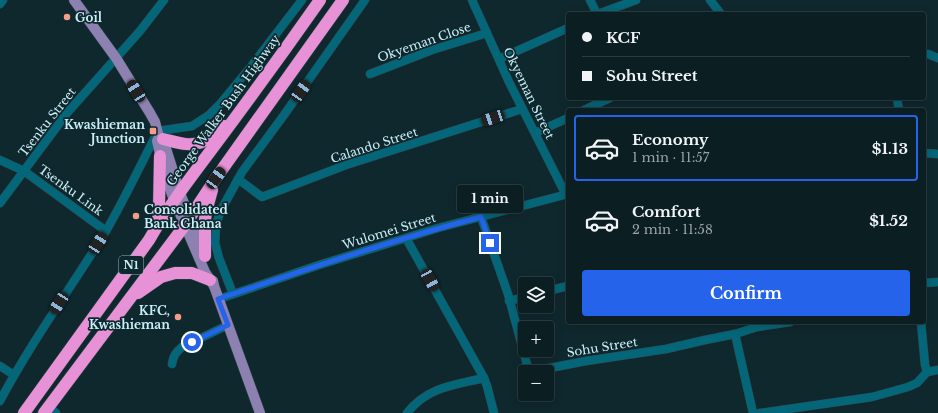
<!DOCTYPE html>
<html lang="en">
<head>
<meta charset="utf-8">
<style>
	:root { --surface:#0b1e22; --page:#14272a; --text:#f1f3f6; --muted:#9aa2a5; --line:#2b3c40; --accent:#2563eb }
	body { margin:0; font-family:"Libre Baskerville",serif; background:var(--page); color:var(--text); height:100vh; display:flex; flex-direction:column; font-size:15px; white-space:nowrap }
	* { box-sizing:border-box; margin:0 }
	p { font-size:13px; color:var(--muted) }
	.icon { flex:none; width:22px; height:22px; fill:none; stroke:currentColor; stroke-width:2; stroke-linecap:round; stroke-linejoin:round }
	.map { position:relative; flex:1; overflow:hidden }
	.panel { position:absolute; left:566px; top:108px; width:360px; height:216px; display:flex; flex-direction:column; background:var(--surface); border-radius:4px; box-shadow:0 2px 10px #0003,0 0 0 1px var(--line) }
	.panel>* { flex:none }
	.top-card { position:absolute; left:566px; top:12px; width:360px; height:88px; border-radius:4px; box-shadow:0 2px 10px #0003,0 0 0 1px var(--line); display:grid; align-content:center; height:88px; padding:0 16px; background:var(--surface) }
	.tools { position:absolute; left:518px; top:277px; display:grid; gap:8px }
	.tools a { display:grid; place-items:center; width:36px; height:36px; border-radius:4px; background:var(--surface); box-shadow:0 2px 10px #0003,0 0 0 1px var(--line); font-size:20px }
	.end { position:absolute; width:18px; height:18px; margin:-9px; border:5px solid #2563eb; background:#fff; box-shadow:0 0 0 2px #fff }
	.from { border-radius:50% }
	.bubble { position:absolute; height:28px; border-radius:4px; background:var(--surface); box-shadow:0 2px 10px #0003,0 0 0 1px var(--line); font-size:13px; font-weight:700; line-height:28px; text-align:center }
	.car { position:absolute; width:12px; height:24px; margin:-12px -6px; border-radius:5px; box-shadow:0 0 3px 1px #0007; background:linear-gradient(#222 24%,#8ab4d8 0 40%,#222 0 76%,#8ab4d8 0 86%,#222 0) }
	.top-card b { display:flex; align-items:center; gap:14px; height:38px; font-size:15px }
	.top-card b+b { border-top:1px solid var(--line) }
	.top-card i { width:10px; height:10px; background:var(--text) }
	ul { padding:7px 0 0; list-style:none }
	li { display:flex; align-items:center; gap:12px; height:66px; margin:0 8px 6px; padding:0 8px; border:2px solid transparent; border-radius:4px }
	li div { flex:1 }
	li b { display:block; font-size:15px }
	li em { font-style:normal; font-weight:700 }
	li.active { border-color:var(--accent) }
	li>.icon { width:36px; height:36px; stroke-width:1.5 }
	.cta { display:flex; gap:8px; margin-top:auto; padding:8px 16px }
	.cta a { flex:1; height:46px; border-radius:4px; background:var(--accent); color:#fff; font-size:16px; font-weight:700; line-height:46px; text-align:center }
	.map>svg:first-child { display:block }
</style>
</head>
<body>
<div class="map">
<svg width="938" height="413" viewBox="0 0 938 413">
	<rect width="100%" height="100%" fill="#0f282e"/>
	<g fill="none" stroke-linecap="round" stroke-linejoin="round">
		<defs>
			<g id="minor">
				<path d="M472,0L509,82L566,195"/>
				<path d="M590,0L597,14"/>
				<path d="M710,0L721,14"/>
				<path d="M0,4L3,0"/>
				<path d="M598,14L636,0"/>
				<path d="M928,54L938,58"/>
				<path d="M499,59L568,28"/>
				<path d="M370,74L432,50L487,33"/>
				<path d="M897,98L899,110"/>
				<path d="M584,110L610,98"/>
				<path d="M535,133L568,118"/>
				<path d="M924,153L938,154"/>
				<path d="M0,160L24,171L106,231"/>
				<path d="M238,179L262,197L346,165L522,109"/>
				<path d="M0,203L67,113L116,58L140,31L164,0"/>
				<path d="M481,217L508,294L529,372L586,361L666,349L705,340L735,334L757,327L790,322"/>
				<path d="M406,238L484,378L487,386L494,413"/>
				<path d="M924,283L938,282"/>
				<path d="M547,291L568,286"/>
				<path d="M233,294L219,258L215,243L216,226L220,212L242,172L284,115L365,0"/>
				<path d="M219,299L319,265L438,228L568,194"/>
				<path d="M509,301L525,297"/>
				<path d="M921,322L925,365L927,372"/>
				<path d="M735,334L753,413"/>
				<path d="M172,364C173,356 176,352 182,347L228,325"/>
				<path d="M0,366L14,375"/>
				<path d="M0,401C31,342 71,288 106,231C125,198 141,164 158,131L192,126L209,115L220,104L253,64L302,0"/>
				<path d="M49,407L56,413"/>
				<path d="M407,413C427,387 454,385 484,378"/>
				<path d="M760,413L872,397L908,387L917,383L927,372L938,370"/>
			</g>
			<g id="major">
				<path d="M74,0L116,58L150,113L155,122L159,137L157,141L164,172L174,200L205,272L214,286"/>
				<path d="M159,137L163,139L180,193L200,243"/>
				<path d="M213,281L214,286L260,413"/>
			</g>
			<g id="highway">
				<path d="M163,139C176,142 191,148 204,141C211,137 218,131 224,126"/>
				<path d="M158,223L159,208L160,156"/>
				<path d="M205,256V220L206,212L212,190"/>
				<path d="M138,293L161,277L175,273H192L210,280"/>
				<path d="M24,413L149,240C169,205 194,173 218,141C253,94 287,47 320,0"/>
				<path d="M44,413L185,225L216,178L343,0"/>
			</g>
		</defs>
		<use href="#minor" stroke="#30464c" stroke-width="9"/>
		<use href="#major" stroke="#30464c" stroke-width="11"/>
		<use href="#highway" stroke="#30464c" stroke-width="13"/>
		<use href="#minor" stroke="#046779" stroke-width="8"/>
		<use href="#major" stroke="#8c81b1" stroke-width="10"/>
		<use href="#highway" stroke="#e792d6" stroke-width="12"/>
	</g>
	<g fill="none" stroke-linecap="round" stroke-linejoin="round">
		<path stroke="#2563eb" stroke-width="5" d="M192,342L228,325L218,299C305,270 392,240 481,217L490,243"/>
	</g>
	<g fill="#f49e89" stroke="#0f282e" stroke-width="1.5">
		<circle cx="67" cy="17" r="4"/>
		<rect x="149" y="127" width="8" height="8" rx="2"/>
		<circle cx="136" cy="216" r="4"/>
		<circle cx="178" cy="317" r="4"/>
	</g>
	<g text-anchor="middle" dominant-baseline="central" stroke-width="3.5" stroke-linejoin="round" paint-order="stroke">
		<rect fill="#0f282e" stroke="#90b3bb" stroke-width="1" x="119" y="256" width="24" height="18" rx="3"/>
		<g font-size="11" font-weight="bold" fill="#c8eef7">
			<text x="131" y="265">N1</text>
		</g>
		<g font-size="12" font-weight="bold" fill="#c8eef7" stroke="#0f282e" text-anchor="start">
			<text x="75" y="17">Goil</text>
			<text x="145" y="124" text-anchor="end">Kwashieman<tspan x="145" dy="14">Junction</tspan></text>
			<text x="144" y="209">Consolidated<tspan x="144" dy="14">Bank Ghana</tspan></text>
			<text x="170" y="310" text-anchor="end">KFC,<tspan x="170" dy="14">Kwashieman</tspan></text>
		</g>
		<g font-size="12" fill="#c8eef7" stroke="#0f282e">
			<text transform="translate(424 42) rotate(-19)">Okyeman Close</text>
			<text transform="translate(529 93) rotate(64)">Okyeman Street</text>
			<text transform="translate(223 110) rotate(-54)">George Walker Bush Highway</text>
			<text transform="translate(47 122) rotate(-52)">Tsenku Street</text>
			<text transform="translate(374 145) rotate(-18)">Calando Street</text>
			<text transform="translate(71 190) rotate(36)">Tsenku Link</text>
			<text transform="translate(389 231) rotate(-17)">Wulomei Street</text>
			<text transform="translate(602 347) rotate(-9)">Sohu Street</text>
		</g>
	</g>
</svg>
<div class="tools">
<a><svg class="icon" aria-label="layers" viewBox="0 0 24 24"><path d="M12 4l9 5-9 5-9-5zM3 14l9 5 9-5"/></svg></a>
<a>+</a>
<a>−</a>
</div>
<i class="end from" style="left:192px;top:342px"></i>
<i class="end" style="left:490px;top:243px"></i>
<div class="bubble" style="left:457px;top:185px;width:66px">1 min</div>
<i class="car" style="left:136px;top:91px;rotate:328deg"></i>
<i class="car" style="left:301px;top:91px;rotate:35deg"></i>
<i class="car" style="left:493px;top:118px;rotate:252deg"></i>
<i class="car" style="left:216px;top:178px;rotate:36deg"></i>
<i class="car" style="left:98px;top:243px;rotate:33deg"></i>
<i class="car" style="left:430px;top:280px;rotate:151deg"></i>
<i class="car" style="left:59px;top:303px;rotate:213deg"></i>
<div class="top-card">
<b><i class="from"></i>KCF</b>
<b><i></i>Sohu Street</b>
</div>
<section class="panel">
<ul>
<li class="active"><svg class="icon" aria-label="car" viewBox="0 0 24 24"><path d="M5 17H2v-5l4-1 3-4h7l3 4 3 1v5h-3M9 17h6M6 11h13"/><circle cx="7" cy="17" r="2"/><circle cx="17" cy="17" r="2"/></svg><div><b>Economy</b><p>1 min · 11:57</p></div><em>$1.13</em></li>
<li><svg class="icon" aria-label="car" viewBox="0 0 24 24"><path d="M5 17H2v-5l4-1 3-4h7l3 4 3 1v5h-3M9 17h6M6 11h13"/><circle cx="7" cy="17" r="2"/><circle cx="17" cy="17" r="2"/></svg><div><b>Comfort</b><p>2 min · 11:58</p></div><em>$1.52</em></li>
</ul>
<div class="cta"><a>Confirm</a></div>
</section>
</div>
</body>
</html>
